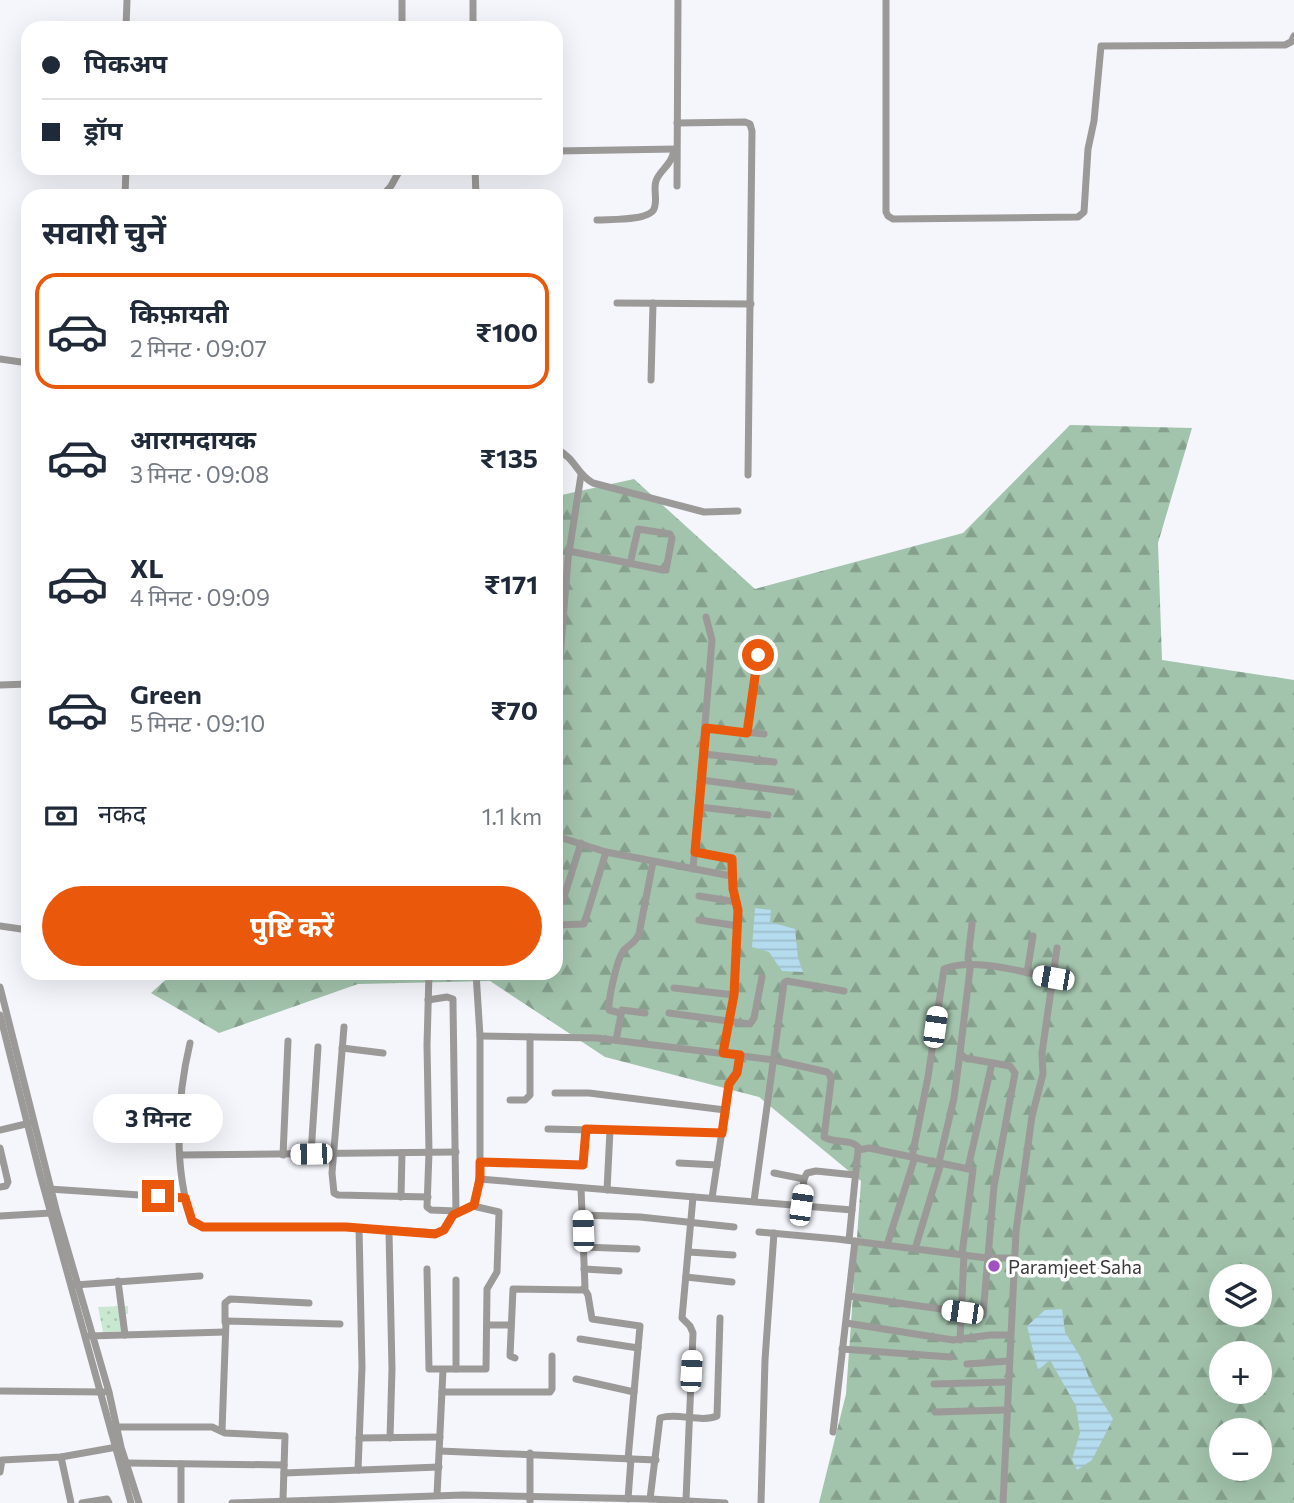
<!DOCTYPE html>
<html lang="hi">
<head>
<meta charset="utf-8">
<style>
	:root { --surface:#fff; --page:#f2f2f3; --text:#1f2937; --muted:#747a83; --line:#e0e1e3; --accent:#ea580c }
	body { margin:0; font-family:Commissioner,"Noto Sans Devanagari",sans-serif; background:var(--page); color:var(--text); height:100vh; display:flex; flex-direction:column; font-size:26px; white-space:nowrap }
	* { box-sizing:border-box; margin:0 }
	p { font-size:23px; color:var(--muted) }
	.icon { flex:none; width:38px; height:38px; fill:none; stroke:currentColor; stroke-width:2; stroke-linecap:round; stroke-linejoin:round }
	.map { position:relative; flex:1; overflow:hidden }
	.sheet { position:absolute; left:21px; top:189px; width:542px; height:791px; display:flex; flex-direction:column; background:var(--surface); border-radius:21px; box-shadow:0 7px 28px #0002 }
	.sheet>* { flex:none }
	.top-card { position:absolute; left:21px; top:21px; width:542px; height:154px; border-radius:21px; box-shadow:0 7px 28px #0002; display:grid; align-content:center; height:154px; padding:0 21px; background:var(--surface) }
	.tools { position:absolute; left:1209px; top:1264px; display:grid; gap:14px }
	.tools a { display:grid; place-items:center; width:63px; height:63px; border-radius:50%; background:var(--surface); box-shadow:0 7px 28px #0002; font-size:35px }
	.end { position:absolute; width:32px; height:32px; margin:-16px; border:9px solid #ea580c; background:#fff; box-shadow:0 0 0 4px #fff }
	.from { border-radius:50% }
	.bubble { position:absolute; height:49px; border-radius:24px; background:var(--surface); box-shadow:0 7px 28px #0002; font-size:23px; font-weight:700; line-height:49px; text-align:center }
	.car { position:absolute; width:21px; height:42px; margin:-21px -10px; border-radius:9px; box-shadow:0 0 5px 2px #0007; background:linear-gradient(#fff 24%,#345 0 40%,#fff 0 76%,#345 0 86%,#fff 0) }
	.top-card b { display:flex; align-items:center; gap:24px; height:66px; font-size:26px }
	.top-card b+b { border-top:2px solid var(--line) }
	.top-card i { width:18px; height:18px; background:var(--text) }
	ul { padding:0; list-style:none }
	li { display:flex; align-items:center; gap:21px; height:116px; margin:0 14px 10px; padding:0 7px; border:4px solid transparent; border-radius:21px }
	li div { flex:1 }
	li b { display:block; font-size:26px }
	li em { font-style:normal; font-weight:700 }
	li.on { border-color:var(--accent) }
	li>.icon { width:63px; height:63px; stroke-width:1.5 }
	h2 { padding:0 21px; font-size:32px; line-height:84px }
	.pay { display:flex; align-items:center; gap:18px; height:77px; padding:0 21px; font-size:26px }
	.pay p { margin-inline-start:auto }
	.button { display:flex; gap:14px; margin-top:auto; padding:14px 21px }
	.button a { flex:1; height:80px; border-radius:42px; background:var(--accent); color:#fff; font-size:28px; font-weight:700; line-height:80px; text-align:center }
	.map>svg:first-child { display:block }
</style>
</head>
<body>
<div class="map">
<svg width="1294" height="1503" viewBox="0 0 1294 1503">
	<defs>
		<pattern id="forest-firs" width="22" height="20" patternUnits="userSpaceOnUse" patternTransform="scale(1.75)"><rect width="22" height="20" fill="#a2c3ac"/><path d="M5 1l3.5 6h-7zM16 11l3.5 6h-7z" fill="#85a08d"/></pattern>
		<pattern id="park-dots" width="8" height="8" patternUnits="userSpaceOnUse" patternTransform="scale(1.75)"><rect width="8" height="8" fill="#c9e8d2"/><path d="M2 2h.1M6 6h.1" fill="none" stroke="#aec8b5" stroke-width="1.8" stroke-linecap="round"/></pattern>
		<pattern id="water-rules" width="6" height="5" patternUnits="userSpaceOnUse" patternTransform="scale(1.75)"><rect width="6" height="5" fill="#b5dbee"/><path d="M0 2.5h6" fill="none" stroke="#9dbdcd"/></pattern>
	</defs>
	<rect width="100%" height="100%" fill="#f5f6fc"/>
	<path fill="url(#forest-firs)" fill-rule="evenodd" d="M1070,425L1192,428L1158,543L1162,660L1294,680V1503H819L846,1394L861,1181L759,1097L605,1057L490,981L358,984L219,1033L151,993L173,973H556L557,496L634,479L755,589L963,533ZM1222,1276H1260V1314H1222ZM1222,1353H1260V1391H1222ZM1222,1430H1260V1468H1222Z"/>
	<path fill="url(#park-dots)" d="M128,1306V1314H123L124,1331L103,1332L98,1307Z"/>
	<g fill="url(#water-rules)">
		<path d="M755,908L771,910L770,922L795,929L798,958L803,972L782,971L769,952L752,947Z"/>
		<path d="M1062,1309L1065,1332L1081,1358L1093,1387L1113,1419L1092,1460L1077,1470L1072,1459L1080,1433L1076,1406L1050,1360L1038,1370L1027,1326L1045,1310Z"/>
	</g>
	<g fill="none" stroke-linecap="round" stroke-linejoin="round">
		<g stroke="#9c9a98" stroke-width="7">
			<path d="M402,0V28"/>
			<path d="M473,0V28"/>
			<path d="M886,0V212L888,216L893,219L1078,217L1084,212L1088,149L1094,121L1101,46L1285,45L1291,42L1294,36"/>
			<path d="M126,28L127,0"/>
			<path d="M677,123L745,122L750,124L752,131L748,475"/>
			<path d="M556,151L676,149"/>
			<path d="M475,168L476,196"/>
			<path d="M677,186L678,0"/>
			<path d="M125,196L126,168"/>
			<path d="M382,196L391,186L401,168"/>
			<path d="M597,220C610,219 649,221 654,209C658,200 653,190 656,181C659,171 671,165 673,154"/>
			<path d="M617,303L751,304"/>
			<path d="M0,359L28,363"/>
			<path d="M651,380L653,303"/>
			<path d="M556,449C577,459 575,473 593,483L704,512L738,511"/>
			<path d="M569,551L663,570H666L672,538L670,534L638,529L630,564"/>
			<path d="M0,685L28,684"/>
			<path d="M556,708L568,559L581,475"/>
			<path d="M706,728L764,734"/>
			<path d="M747,733L758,655"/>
			<path d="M704,754L774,762"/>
			<path d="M701,780L792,792"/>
			<path d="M699,807L768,815"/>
			<path d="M556,836L606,852L584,924L556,925"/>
			<path d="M606,852L731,876L738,910L734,995L723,1053"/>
			<path d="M695,852L731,858V876"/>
			<path d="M693,869L712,640L706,617"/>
			<path d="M699,896L737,902"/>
			<path d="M563,900L581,843"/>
			<path d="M699,920L738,926"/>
			<path d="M972,924L968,958L970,969L960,1053L965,1058L1010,1066L1015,1073L994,1186L983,1315"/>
			<path d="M0,926L28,930"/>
			<path d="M429,973L427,1045L429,1152L427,1207L431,1210L456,1211"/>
			<path d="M448,973L449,978"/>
			<path d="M1027,973L1033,936"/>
			<path d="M0,987L57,1213L109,1392L121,1447L139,1503"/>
			<path d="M674,988L734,995"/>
			<path d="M428,1000L447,997L453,999V1003L456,1213"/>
			<path d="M620,1013L609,1010C608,1000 617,958 624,950C630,944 635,943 639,934L653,862"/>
			<path d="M669,1013L750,1024L754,1018L762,977"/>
			<path d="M0,1015L40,1174L131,1503"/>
			<path d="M344,1027L332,1173L334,1193L338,1195L428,1197"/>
			<path d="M480,1036L597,1038L774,1060L827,1072L830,1075L831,1081L824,1137C835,1144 851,1138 859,1148"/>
			<path d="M616,1040L622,1010L645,1013"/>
			<path d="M190,1043C177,1098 173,1168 192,1221L203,1227H346L438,1233L444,1230L453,1215L474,1205L479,1179L480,1162V1036L476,973"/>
			<path d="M342,1048L383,1053"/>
			<path d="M555,1093H589L725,1110"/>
			<path d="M510,1100H525L530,1095V1037"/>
			<path d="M548,1129L722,1133"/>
			<path d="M0,1130L30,1123"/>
			<path d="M0,1148L8,1182L6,1186L0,1187"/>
			<path d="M311,1154L318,1047"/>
			<path d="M181,1155L456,1152"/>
			<path d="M283,1155L288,1041"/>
			<path d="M912,1157L928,1077L944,969C972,957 1023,972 1053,978"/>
			<path d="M480,1162L583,1165L586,1129"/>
			<path d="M939,1162L954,1098L960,1053"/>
			<path d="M679,1163L717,1165"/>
			<path d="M968,1168L992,1063"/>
			<path d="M774,1173L804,1179L801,1205"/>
			<path d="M479,1179L852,1210"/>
			<path d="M804,1179L807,1173L816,1171L855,1175"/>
			<path d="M49,1189L185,1198"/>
			<path d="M607,1190L610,1130"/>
			<path d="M401,1197L402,1153"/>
			<path d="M712,1198L729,1084L737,1073L740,1055"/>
			<path d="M754,1201L784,983L787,981L844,991"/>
			<path d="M582,1215L640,1217L734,1227"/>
			<path d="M0,1216L51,1213"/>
			<path d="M389,1232L392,1369L390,1438"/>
			<path d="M759,1232L837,1239L987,1258H1014"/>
			<path d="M849,1240L858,1150L869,1148L973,1170L962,1254"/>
			<path d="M887,1245L915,1157"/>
			<path d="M583,1247L637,1249"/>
			<path d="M915,1249L941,1163"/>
			<path d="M689,1252L733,1255"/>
			<path d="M427,1269L429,1369H486L487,1289L497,1272L499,1212L473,1206"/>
			<path d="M584,1269L619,1271"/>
			<path d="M686,1277L732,1282"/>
			<path d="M456,1280V1369"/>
			<path d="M118,1281L125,1335"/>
			<path d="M75,1285L200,1276"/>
			<path d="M584,1288L588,1295L592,1319L640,1326L628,1459"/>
			<path d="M849,1296L962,1312"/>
			<path d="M225,1322V1303L230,1299L309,1303"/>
			<path d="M846,1323L953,1340L990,1335H1010"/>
			<path d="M488,1325H511"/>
			<path d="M89,1336L225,1332"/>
			<path d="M580,1339L638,1348"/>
			<path d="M960,1340L964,1254"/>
			<path d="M842,1349L950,1357"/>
			<path d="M515,1358L510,1356L513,1289L582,1290L585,1287L581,1188"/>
			<path d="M967,1364L1009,1361"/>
			<path d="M576,1379L634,1392"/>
			<path d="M934,1384L1008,1382"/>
			<path d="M0,1391L104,1392"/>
			<path d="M442,1392H550L552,1389V1356"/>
			<path d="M935,1412L1006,1410"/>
			<path d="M116,1427H212L225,1433L285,1436L283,1500"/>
			<path d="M222,1431L226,1321L340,1324"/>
			<path d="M833,1432L855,1241"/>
			<path d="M359,1438L440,1437"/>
			<path d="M440,1451L656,1460"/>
			<path d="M61,1457L71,1503"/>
			<path d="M127,1463L284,1465"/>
			<path d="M181,1464V1503"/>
			<path d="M358,1470L362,1367L359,1228"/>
			<path d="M0,1472L2,1460L61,1457L117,1447"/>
			<path d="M284,1473L439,1467"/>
			<path d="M437,1495L443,1370"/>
			<path d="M628,1499L631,1459"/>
			<path d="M650,1499L660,1418C677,1412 701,1423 717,1416L720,1318"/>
			<path d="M686,1500L693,1333L690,1326L682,1318L693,1197"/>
			<path d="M82,1503L107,1499L109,1503"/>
			<path d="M232,1503L463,1495L650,1499L725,1503"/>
			<path d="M530,1503V1453"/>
			<path d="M761,1503L765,1360L774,1233"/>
			<path d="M1003,1503L1016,1231L1032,1116L1043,1074L1042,1053L1057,948"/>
		</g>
	</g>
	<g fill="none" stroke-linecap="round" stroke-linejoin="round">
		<path stroke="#ea580c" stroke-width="9" d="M158,1196L185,1198L192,1221L203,1227H346L435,1234L444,1230L453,1215L474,1205L480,1179V1162L583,1165L586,1129L722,1133L729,1084L737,1073L740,1055L723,1053L734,995L738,910L733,889L732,859L695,852L706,728L747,733L758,655"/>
	</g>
	<circle fill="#a151c2" stroke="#fff" stroke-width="2.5" cx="994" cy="1266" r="7"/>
	<g text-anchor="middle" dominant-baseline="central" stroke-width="7" stroke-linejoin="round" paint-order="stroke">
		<g font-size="19" fill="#3b3b3d" stroke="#fff" text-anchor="start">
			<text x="1008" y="1266">Paramjeet Saha</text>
		</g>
	</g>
</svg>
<div class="tools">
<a><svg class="icon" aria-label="layers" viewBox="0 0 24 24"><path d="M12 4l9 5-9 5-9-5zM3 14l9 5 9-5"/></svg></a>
<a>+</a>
<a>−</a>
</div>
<i class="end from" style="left:758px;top:655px"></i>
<i class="end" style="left:158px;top:1196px"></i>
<div class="bubble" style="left:93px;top:1094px;width:130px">3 मिनट</div>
<i class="car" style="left:1053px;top:978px;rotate:280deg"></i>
<i class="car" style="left:935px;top:1027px;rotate:8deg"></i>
<i class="car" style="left:311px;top:1154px;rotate:269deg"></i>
<i class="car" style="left:801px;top:1205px;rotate:8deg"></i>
<i class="car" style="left:583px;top:1231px;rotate:358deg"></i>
<i class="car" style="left:962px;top:1312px;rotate:278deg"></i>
<i class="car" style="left:691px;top:1371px;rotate:3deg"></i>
<div class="top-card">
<b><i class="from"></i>पिकअप</b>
<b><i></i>ड्रॉप</b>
</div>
<section class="sheet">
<h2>सवारी चुनें</h2>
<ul>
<li class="on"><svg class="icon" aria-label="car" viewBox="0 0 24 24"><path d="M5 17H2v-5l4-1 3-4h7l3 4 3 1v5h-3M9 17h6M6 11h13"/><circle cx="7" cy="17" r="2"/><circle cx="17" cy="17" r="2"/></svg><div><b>किफ़ायती</b><p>2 मिनट · 09:07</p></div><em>₹100</em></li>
<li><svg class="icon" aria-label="car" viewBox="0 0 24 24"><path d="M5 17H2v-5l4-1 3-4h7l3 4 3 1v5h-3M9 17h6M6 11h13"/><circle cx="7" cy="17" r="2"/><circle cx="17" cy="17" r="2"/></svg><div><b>आरामदायक</b><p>3 मिनट · 09:08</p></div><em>₹135</em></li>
<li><svg class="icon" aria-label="car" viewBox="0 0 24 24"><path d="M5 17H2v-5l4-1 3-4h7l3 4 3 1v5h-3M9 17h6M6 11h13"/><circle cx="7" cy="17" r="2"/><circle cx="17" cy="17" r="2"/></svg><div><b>XL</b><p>4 मिनट · 09:09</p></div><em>₹171</em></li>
<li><svg class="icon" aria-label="car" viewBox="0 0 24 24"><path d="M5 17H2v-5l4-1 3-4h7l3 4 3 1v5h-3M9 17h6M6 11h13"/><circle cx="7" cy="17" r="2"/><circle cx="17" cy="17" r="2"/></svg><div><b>Green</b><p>5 मिनट · 09:10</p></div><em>₹70</em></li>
</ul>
<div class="pay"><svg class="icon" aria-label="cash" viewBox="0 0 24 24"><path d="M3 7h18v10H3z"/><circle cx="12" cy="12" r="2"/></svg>नकद<p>1.1 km</p></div>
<div class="button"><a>पुष्टि करें</a></div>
</section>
</div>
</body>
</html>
